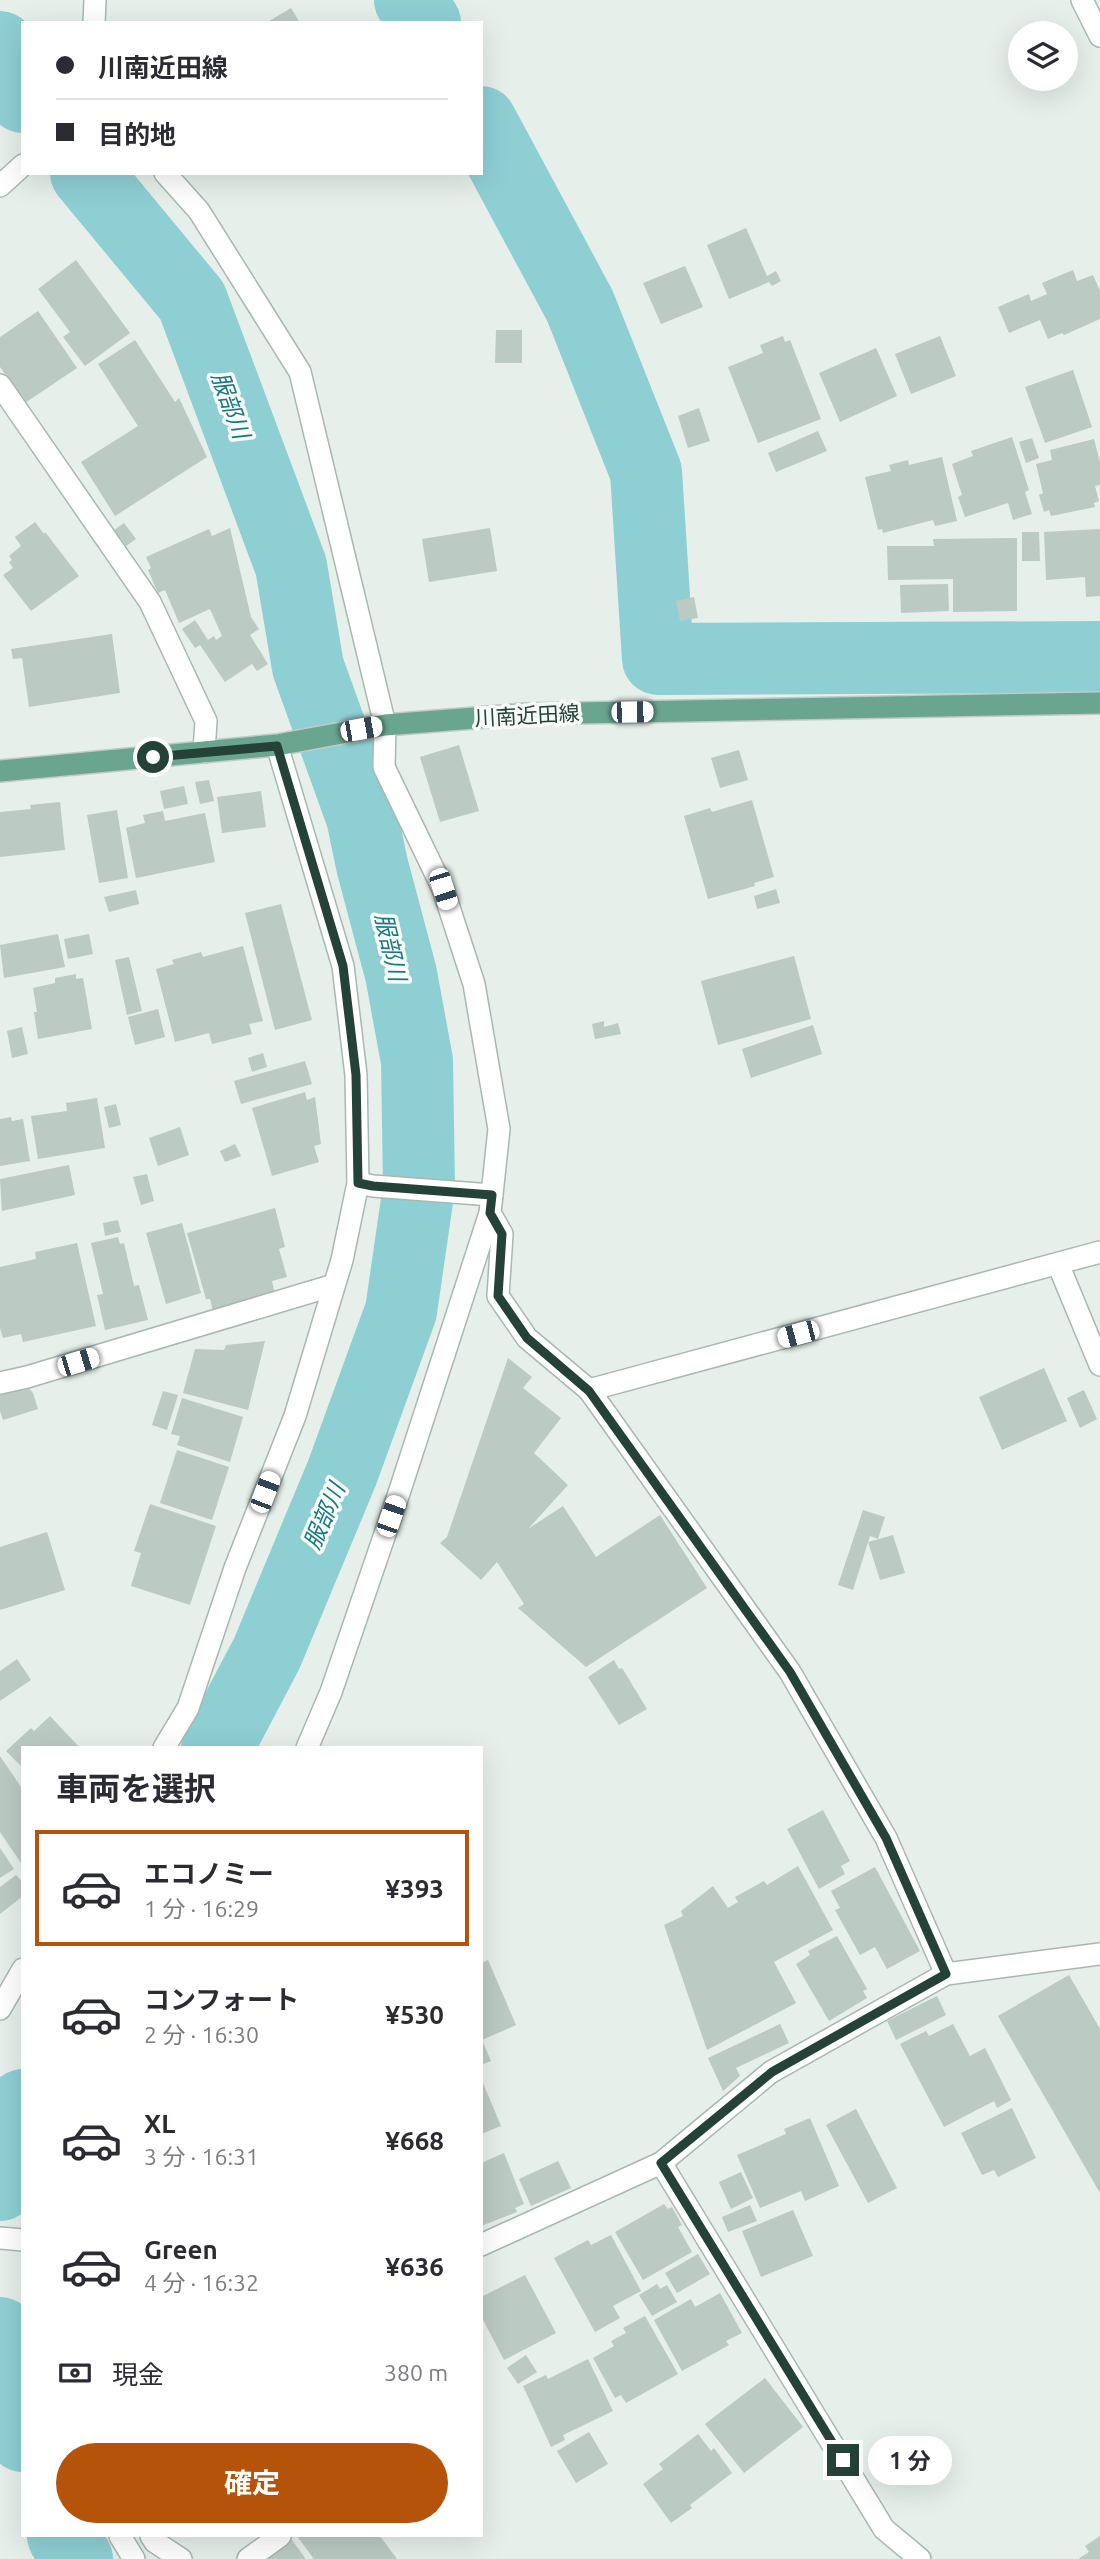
<!DOCTYPE html>
<html lang="ja">
<head>
<meta charset="utf-8">
<style>
	:root { --surface:#fff; --page:#f2f2f3; --text:#2b2b33; --muted:#7c7c81; --line:#e1e1e2; --accent:#b45309 }
	body { margin:0; font-family:Ubuntu,"Noto Sans JP",sans-serif; background:var(--page); color:var(--text); height:100vh; display:flex; flex-direction:column; font-size:26px; white-space:nowrap }
	* { box-sizing:border-box; margin:0 }
	p { font-size:23px; color:var(--muted) }
	.icon { flex:none; width:38px; height:38px; fill:none; stroke:currentColor; stroke-width:2; stroke-linecap:round; stroke-linejoin:round }
	.map { position:relative; flex:1; overflow:hidden }
	.side { position:absolute; left:21px; top:1746px; width:462px; height:791px; display:flex; flex-direction:column; background:var(--surface); border-radius:0px; box-shadow:0 7px 28px #0002 }
	.side>* { flex:none }
	.top-card { position:absolute; left:21px; top:21px; width:462px; height:154px; border-radius:0px; box-shadow:0 7px 28px #0002; display:grid; align-content:center; height:154px; padding:0 35px; background:var(--surface) }
	.tools { position:absolute; left:1008px; top:21px; display:grid; gap:14px }
	.tools a { display:grid; place-items:center; width:70px; height:70px; border-radius:50%; background:var(--surface); box-shadow:0 7px 28px #0002; font-size:35px }
	.end { position:absolute; width:32px; height:32px; margin:-16px; border:9px solid #244237; background:#fff; box-shadow:0 0 0 4px #fff }
	.from { border-radius:50% }
	.bubble { position:absolute; height:49px; border-radius:24px; background:var(--surface); box-shadow:0 7px 28px #0002; font-size:23px; font-weight:700; line-height:49px; text-align:center }
	.car { position:absolute; width:21px; height:42px; margin:-21px -10px; border-radius:9px; box-shadow:0 0 5px 2px #0007; background:linear-gradient(#fff 24%,#345 0 40%,#fff 0 76%,#345 0 86%,#fff 0) }
	.top-card b { display:flex; align-items:center; gap:24px; height:66px; font-size:26px }
	.top-card b+b { border-top:2px solid var(--line) }
	.top-card i { width:18px; height:18px; background:var(--text) }
	ul { padding:0; list-style:none }
	li { display:flex; align-items:center; gap:21px; height:116px; margin:0 14px 10px; padding:0 21px; border:4px solid transparent; border-radius:0px }
	li div { flex:1 }
	li b { display:block; font-size:26px }
	li em { font-style:normal; font-weight:700 }
	li.active { border-color:var(--accent) }
	li>.icon { width:63px; height:63px; stroke-width:1.5 }
	h2 { padding:0 35px; font-size:32px; line-height:84px }
	.pay { display:flex; align-items:center; gap:18px; height:77px; padding:0 35px; font-size:26px }
	.pay p { margin-inline-start:auto }
	.cta { display:flex; gap:14px; margin-top:auto; padding:14px 35px }
	.cta a { flex:1; height:80px; border-radius:42px; background:var(--accent); color:#fff; font-size:28px; font-weight:700; line-height:80px; text-align:center }
	.map>svg:first-child { display:block }
</style>
</head>
<body>
<div class="map">
<svg width="1100" height="2559" viewBox="0 0 1100 2559">
	<rect width="100%" height="100%" fill="#e6efea"/>
	<g fill="none" stroke-linecap="round" stroke-linejoin="round">
		<g stroke="#8ecfd4" stroke-width="72">
			<path d="M410,0L425,23"/>
			<path d="M0,47L16,89L23,97"/>
			<path d="M481,122L580,306L646,472L658,659L1100,657"/>
			<path d="M86,173L192,301L291,566L308,667L362,817L372,865L401,974L417,1061L419,1187L401,1311L342,1473L267,1653L217,1748"/>
			<path d="M0,2185L8,2132L23,2105"/>
			<path d="M0,2333L23,2436"/>
			<path d="M63,2536L77,2559"/>
		</g>
	</g>
	<g fill="#bbcac3">
		<path d="M291,8L300,23H266Z"/>
		<path d="M746,228L767,276L776,271L781,281L772,286L769,282L729,299L707,245Z"/>
		<path d="M76,260L130,333L85,366L63,337L70,332L38,289Z"/>
		<path d="M685,266L703,307L661,324L643,283Z"/>
		<path d="M1073,270L1077,281L1093,275L1100,291V319L1064,335L1062,333L1048,339L1040,320L1009,333L998,307L1029,294L1031,301L1047,294L1042,283Z"/>
		<path d="M38,311L77,368L25,403L0,367V337Z"/>
		<path d="M496,330H522V363H495Z"/>
		<path d="M783,336L785,342L790,340L821,419L758,443L728,367L763,353L760,345Z"/>
		<path d="M940,336L956,376L911,394L895,354Z"/>
		<path d="M135,340L175,402L179,398L207,457L115,516L81,462L138,426L98,364Z"/>
		<path d="M876,348L897,396L840,422L819,373Z"/>
		<path d="M1073,370L1092,427L1045,443L1025,387Z"/>
		<path d="M699,408L710,441L688,448L678,416Z"/>
		<path d="M818,431L827,451L776,472L768,453Z"/>
		<path d="M1012,437L1029,490L1025,492L1032,514L1013,520L1008,503L965,517L958,497L962,495L952,464L973,456L971,451Z"/>
		<path d="M1032,438L1039,458L1026,463L1019,442Z"/>
		<path d="M1094,439L1100,462V485L1095,486L1099,501L1094,503L1095,507L1051,516L1049,510L1044,512L1039,495L1043,493L1036,464L1052,460L1050,450Z"/>
		<path d="M942,457L957,521L935,526L933,520L883,533L882,529L878,530L865,477L891,471L889,465L908,460L909,465Z"/>
		<path d="M35,522L44,534L45,532L79,576L31,611L3,575L13,568L9,562L12,560L9,556L21,546L15,537Z"/>
		<path d="M124,523L136,539L126,546L114,530Z"/>
		<path d="M230,528L251,617L259,629L250,635L268,664L257,671L252,664L225,682L200,645L195,648L182,629L195,620L208,640L214,636L216,640L222,636L210,609L179,623L165,590L158,593L148,570L151,568L146,557L209,529L212,536Z"/>
		<path d="M490,528L497,571L429,582L422,539Z"/>
		<path d="M1100,529V596L1086,597L1085,577L1046,580L1044,532Z"/>
		<path d="M1022,532H1039L1040,561H1022Z"/>
		<path d="M1017,538V611L953,612V579L888,580L887,546H934L933,539Z"/>
		<path d="M948,584L949,611L901,613L900,585Z"/>
		<path d="M694,597L698,618L680,621L676,601Z"/>
		<path d="M112,634L120,693L29,707L22,658L13,659L11,649Z"/>
		<path d="M459,745L479,811L440,822L420,757Z"/>
		<path d="M739,750L748,780L720,788L711,758Z"/>
		<path d="M209,780L214,801L200,804L195,782Z"/>
		<path d="M184,786L188,804L164,809L160,791Z"/>
		<path d="M261,791L266,827L222,833L217,797Z"/>
		<path d="M752,800L774,877L754,883L755,886L708,899L684,816L710,808L712,812Z"/>
		<path d="M60,802L65,850L0,857V812L31,809L30,805Z"/>
		<path d="M117,810L128,878L99,883L87,815Z"/>
		<path d="M163,811L165,821L205,813L215,862L136,878L126,828L145,823L143,815Z"/>
		<path d="M776,889L780,903L757,909L754,896Z"/>
		<path d="M136,890L139,904L109,912L104,897Z"/>
		<path d="M281,904L312,1020L275,1030L245,913Z"/>
		<path d="M58,934L65,967L4,978L0,945Z"/>
		<path d="M89,934L93,954L68,959L64,939Z"/>
		<path d="M243,946L263,1021L249,1024L252,1034L212,1044L209,1033L175,1042L156,969L174,964L172,960L201,952L203,957Z"/>
		<path d="M794,956L811,1019L718,1045L701,981Z"/>
		<path d="M129,957L142,1011L127,1015L115,960Z"/>
		<path d="M76,974V979L83,978L92,1029L38,1039L34,1012H37L33,988L55,983V978Z"/>
		<path d="M158,1009L165,1037L135,1045L128,1017Z"/>
		<path d="M604,1021V1027L618,1023L621,1034L595,1039L592,1024Z"/>
		<path d="M813,1025L822,1054L751,1078L742,1049Z"/>
		<path d="M22,1027L28,1054L12,1058L7,1031Z"/>
		<path d="M263,1053L267,1067L252,1072L248,1058Z"/>
		<path d="M305,1061L312,1084L241,1104L234,1081Z"/>
		<path d="M305,1092L307,1100L315,1097L321,1144L314,1146L319,1162L272,1176L252,1108Z"/>
		<path d="M97,1098L105,1148L38,1159L31,1116L67,1111L66,1103Z"/>
		<path d="M116,1104L121,1125L109,1128L104,1107Z"/>
		<path d="M11,1117L12,1121L23,1119L30,1161L0,1166V1119Z"/>
		<path d="M180,1127L189,1155L158,1166L149,1138Z"/>
		<path d="M235,1144L241,1156L225,1162L220,1151Z"/>
		<path d="M69,1165L75,1195L2,1211L0,1179Z"/>
		<path d="M147,1174L154,1201L141,1205L133,1177Z"/>
		<path d="M275,1208L285,1247L279,1249L287,1277L272,1281L276,1298L214,1315L210,1299H206L187,1233Z"/>
		<path d="M118,1220L121,1232L105,1236L103,1223Z"/>
		<path d="M182,1223L201,1293L166,1304L146,1233Z"/>
		<path d="M118,1237L120,1244L124,1243L134,1286L139,1285L148,1320L105,1330L97,1295L103,1294L91,1243Z"/>
		<path d="M77,1243L96,1326L23,1342L21,1334L3,1338L0,1328V1267L36,1259L35,1252Z"/>
		<path d="M265,1341L248,1410L183,1393L195,1349L224,1350L226,1345Z"/>
		<path d="M508,1358L532,1377L523,1388L561,1418L534,1453L568,1485L528,1529L563,1506L596,1557L660,1515L707,1588L586,1667L518,1608L524,1604L497,1562L481,1580L440,1543L447,1537Z"/>
		<path d="M1044,1368L1067,1421L1002,1450L979,1397Z"/>
		<path d="M15,1372L33,1393L38,1409L3,1420L0,1411V1377Z"/>
		<path d="M1084,1390L1097,1419L1080,1428L1067,1398Z"/>
		<path d="M163,1391L178,1395L167,1430L152,1425Z"/>
		<path d="M182,1398L243,1417L230,1462L177,1445L180,1436L171,1434Z"/>
		<path d="M177,1450L229,1467L212,1520L160,1503Z"/>
		<path d="M150,1504L216,1526L190,1605L131,1586L141,1553L134,1551Z"/>
		<path d="M863,1510L885,1517L878,1539L870,1536L853,1590L838,1585Z"/>
		<path d="M47,1532L65,1590L0,1610V1547Z"/>
		<path d="M893,1535L905,1573L880,1580L868,1542Z"/>
		<path d="M17,1659L31,1680L0,1701V1671Z"/>
		<path d="M614,1660L619,1669L622,1668L647,1709L619,1725L588,1677Z"/>
		<path d="M50,1716L80,1748H23V1768L6,1751L31,1728L34,1731Z"/>
		<path d="M0,1756L23,1790V1866L0,1832Z"/>
		<path d="M823,1810L850,1861L841,1866L845,1874L819,1889L787,1829Z"/>
		<path d="M0,1848L14,1869L0,1878Z"/>
		<path d="M798,1866L833,1930L774,1962L796,2003L707,2050L664,1925L683,1916L681,1911L713,1886L728,1908L738,1902L735,1897L764,1881L767,1885Z"/>
		<path d="M875,1867L920,1951L887,1969L875,1947L860,1955L835,1910L840,1908L831,1891Z"/>
		<path d="M16,1875L23,1883V1896L0,1914V1887Z"/>
		<path d="M837,1936L867,1989L863,1991L867,1998L829,2021L796,1964L810,1955L808,1951Z"/>
		<path d="M488,1960L516,2025L482,2040L491,2061L481,2065V1963Z"/>
		<path d="M1069,1975L1100,2029V2193L998,2016Z"/>
		<path d="M937,1996L946,2015L896,2040L887,2021Z"/>
		<path d="M780,2024L789,2043L736,2068L740,2076L723,2091L708,2058Z"/>
		<path d="M953,2024L970,2056L985,2048L1011,2100L997,2108L994,2101L944,2127L900,2044L926,2031L929,2036Z"/>
		<path d="M481,2078L501,2126L481,2134Z"/>
		<path d="M1012,2108L1036,2158L998,2177L994,2170L982,2175L961,2133Z"/>
		<path d="M856,2109L897,2188L868,2203L826,2125Z"/>
		<path d="M810,2118L839,2186L805,2201L801,2191L760,2208L737,2155L786,2134L784,2129Z"/>
		<path d="M504,2153L524,2204L515,2208L517,2212L481,2226V2163Z"/>
		<path d="M558,2161L571,2188L531,2206L519,2179Z"/>
		<path d="M741,2172L753,2198L731,2209L719,2182Z"/>
		<path d="M664,2204L668,2209L672,2207L682,2225L678,2227L692,2252L643,2280L615,2232Z"/>
		<path d="M750,2205L757,2221L728,2232L722,2217Z"/>
		<path d="M793,2210L813,2256L761,2277L742,2231Z"/>
		<path d="M611,2235L641,2291L613,2306L620,2318L595,2332L554,2258L588,2240L591,2245Z"/>
		<path d="M698,2254L710,2274L677,2293L665,2273Z"/>
		<path d="M525,2275L556,2333L504,2360L481,2316V2297Z"/>
		<path d="M657,2284L660,2289L667,2285L677,2302L652,2316L639,2295Z"/>
		<path d="M720,2293L742,2333L726,2341L729,2345L682,2371L654,2320L691,2299L695,2307Z"/>
		<path d="M645,2316L678,2374L626,2403L621,2395L615,2398L593,2358L614,2346L611,2341L626,2333L623,2328Z"/>
		<path d="M526,2355L537,2372L518,2384L507,2368Z"/>
		<path d="M588,2359L613,2411L563,2435L565,2440L551,2447L523,2386L546,2375L548,2379Z"/>
		<path d="M765,2378L803,2427L744,2473L705,2424Z"/>
		<path d="M589,2432L608,2464L576,2483L557,2451Z"/>
		<path d="M698,2434L711,2451L714,2448L732,2473L690,2505L692,2508L671,2523L643,2484L663,2469L659,2464Z"/>
		<path d="M289,2536L306,2559H253Z"/>
		<path d="M297,2536H380L397,2559H314Z"/>
		<path d="M1100,2536V2559H1078L1089,2552L1085,2546Z"/>
	</g>
	<g fill="none" stroke-linecap="round" stroke-linejoin="round">
		<defs>
			<g id="minor">
				<path d="M1082,0L1100,36"/>
				<path d="M94,23L95,0"/>
				<path d="M165,173L199,211L300,372L385,725L384,767L443,889L474,984L499,1129L490,1213L400,1490L331,1692L307,1748"/>
				<path d="M0,186L23,165"/>
				<path d="M0,385L150,602L206,721L204,752"/>
				<path d="M358,1183L373,1186L492,1195"/>
				<path d="M490,1213L502,1234L498,1296L527,1338L589,1390L790,1672L886,1838L946,1974"/>
				<path d="M1058,1264L1100,1365"/>
				<path d="M0,1383L27,1377L334,1285"/>
				<path d="M589,1390L1100,1252"/>
				<path d="M164,1748L188,1708L235,1568L295,1416L342,1260L358,1183L356,1075L343,966L277,745"/>
				<path d="M0,2009L23,1969"/>
				<path d="M661,2163L884,2529L920,2559"/>
				<path d="M0,2238L23,2240"/>
				<path d="M481,2245L661,2163L771,2072L946,1974L1100,1954"/>
				<path d="M120,2536L134,2559"/>
				<path d="M151,2536L155,2542L181,2559"/>
				<path d="M248,2559L280,2536"/>
			</g>
			<path id="major" d="M0,771L277,745L385,725L525,714L1100,703"/>
		</defs>
		<use href="#minor" stroke="#a8b8b1" stroke-width="24"/>
		<use href="#major" stroke="#c2cac7" stroke-width="24"/>
		<use href="#minor" stroke="#fff" stroke-width="21"/>
		<use href="#major" stroke="#6aa590" stroke-width="21"/>
	</g>
	<g fill="none" stroke-linecap="round" stroke-linejoin="round">
		<path stroke="#244237" stroke-width="9" d="M153,757L277,746L343,966L356,1075L358,1183L373,1186L492,1195L490,1213L502,1234L498,1296L527,1338L589,1391L790,1672L886,1838L946,1974L772,2072L661,2163L843,2460"/>
	</g>
	<g text-anchor="middle" dominant-baseline="central" stroke-width="7" stroke-linejoin="round" paint-order="stroke">
		<g font-size="21" fill="#244237" stroke="#f7fbf9">
			<text transform="translate(527 715) rotate(-3)">川南近田線</text>
		</g>
		<g font-size="23" font-style="italic" fill="#1c7880" stroke="#f7fbf9">
			<text transform="translate(231 405) rotate(70)">服部川</text>
			<text transform="translate(391 947) rotate(77)">服部川</text>
			<text transform="translate(324 1516) rotate(-67)">服部川</text>
		</g>
	</g>
</svg>
<div class="tools">
<a><svg class="icon" aria-label="layers" viewBox="0 0 24 24"><path d="M12 4l9 5-9 5-9-5zM3 14l9 5 9-5"/></svg></a>
</div>
<i class="end from" style="left:153px;top:757px"></i>
<i class="end" style="left:843px;top:2460px"></i>
<div class="bubble" style="left:868px;top:2436px;width:84px">1 分</div>
<i class="car" style="left:632px;top:712px;rotate:89deg"></i>
<i class="car" style="left:361px;top:729px;rotate:80deg"></i>
<i class="car" style="left:443px;top:889px;rotate:162deg"></i>
<i class="car" style="left:798px;top:1334px;rotate:255deg"></i>
<i class="car" style="left:78px;top:1362px;rotate:73deg"></i>
<i class="car" style="left:265px;top:1492px;rotate:21deg"></i>
<i class="car" style="left:391px;top:1516px;rotate:19deg"></i>
<div class="top-card">
<b><i class="from"></i>川南近田線</b>
<b><i></i>目的地</b>
</div>
<section class="side">
<h2>車両を選択</h2>
<ul>
<li class="active"><svg class="icon" aria-label="car" viewBox="0 0 24 24"><path d="M5 17H2v-5l4-1 3-4h7l3 4 3 1v5h-3M9 17h6M6 11h13"/><circle cx="7" cy="17" r="2"/><circle cx="17" cy="17" r="2"/></svg><div><b>エコノミー</b><p>1 分 · 16:29</p></div><em>¥393</em></li>
<li><svg class="icon" aria-label="car" viewBox="0 0 24 24"><path d="M5 17H2v-5l4-1 3-4h7l3 4 3 1v5h-3M9 17h6M6 11h13"/><circle cx="7" cy="17" r="2"/><circle cx="17" cy="17" r="2"/></svg><div><b>コンフォート</b><p>2 分 · 16:30</p></div><em>¥530</em></li>
<li><svg class="icon" aria-label="car" viewBox="0 0 24 24"><path d="M5 17H2v-5l4-1 3-4h7l3 4 3 1v5h-3M9 17h6M6 11h13"/><circle cx="7" cy="17" r="2"/><circle cx="17" cy="17" r="2"/></svg><div><b>XL</b><p>3 分 · 16:31</p></div><em>¥668</em></li>
<li><svg class="icon" aria-label="car" viewBox="0 0 24 24"><path d="M5 17H2v-5l4-1 3-4h7l3 4 3 1v5h-3M9 17h6M6 11h13"/><circle cx="7" cy="17" r="2"/><circle cx="17" cy="17" r="2"/></svg><div><b>Green</b><p>4 分 · 16:32</p></div><em>¥636</em></li>
</ul>
<div class="pay"><svg class="icon" aria-label="cash" viewBox="0 0 24 24"><path d="M3 7h18v10H3z"/><circle cx="12" cy="12" r="2"/></svg>現金<p>380 m</p></div>
<div class="cta"><a>確定</a></div>
</section>
</div>
</body>
</html>
